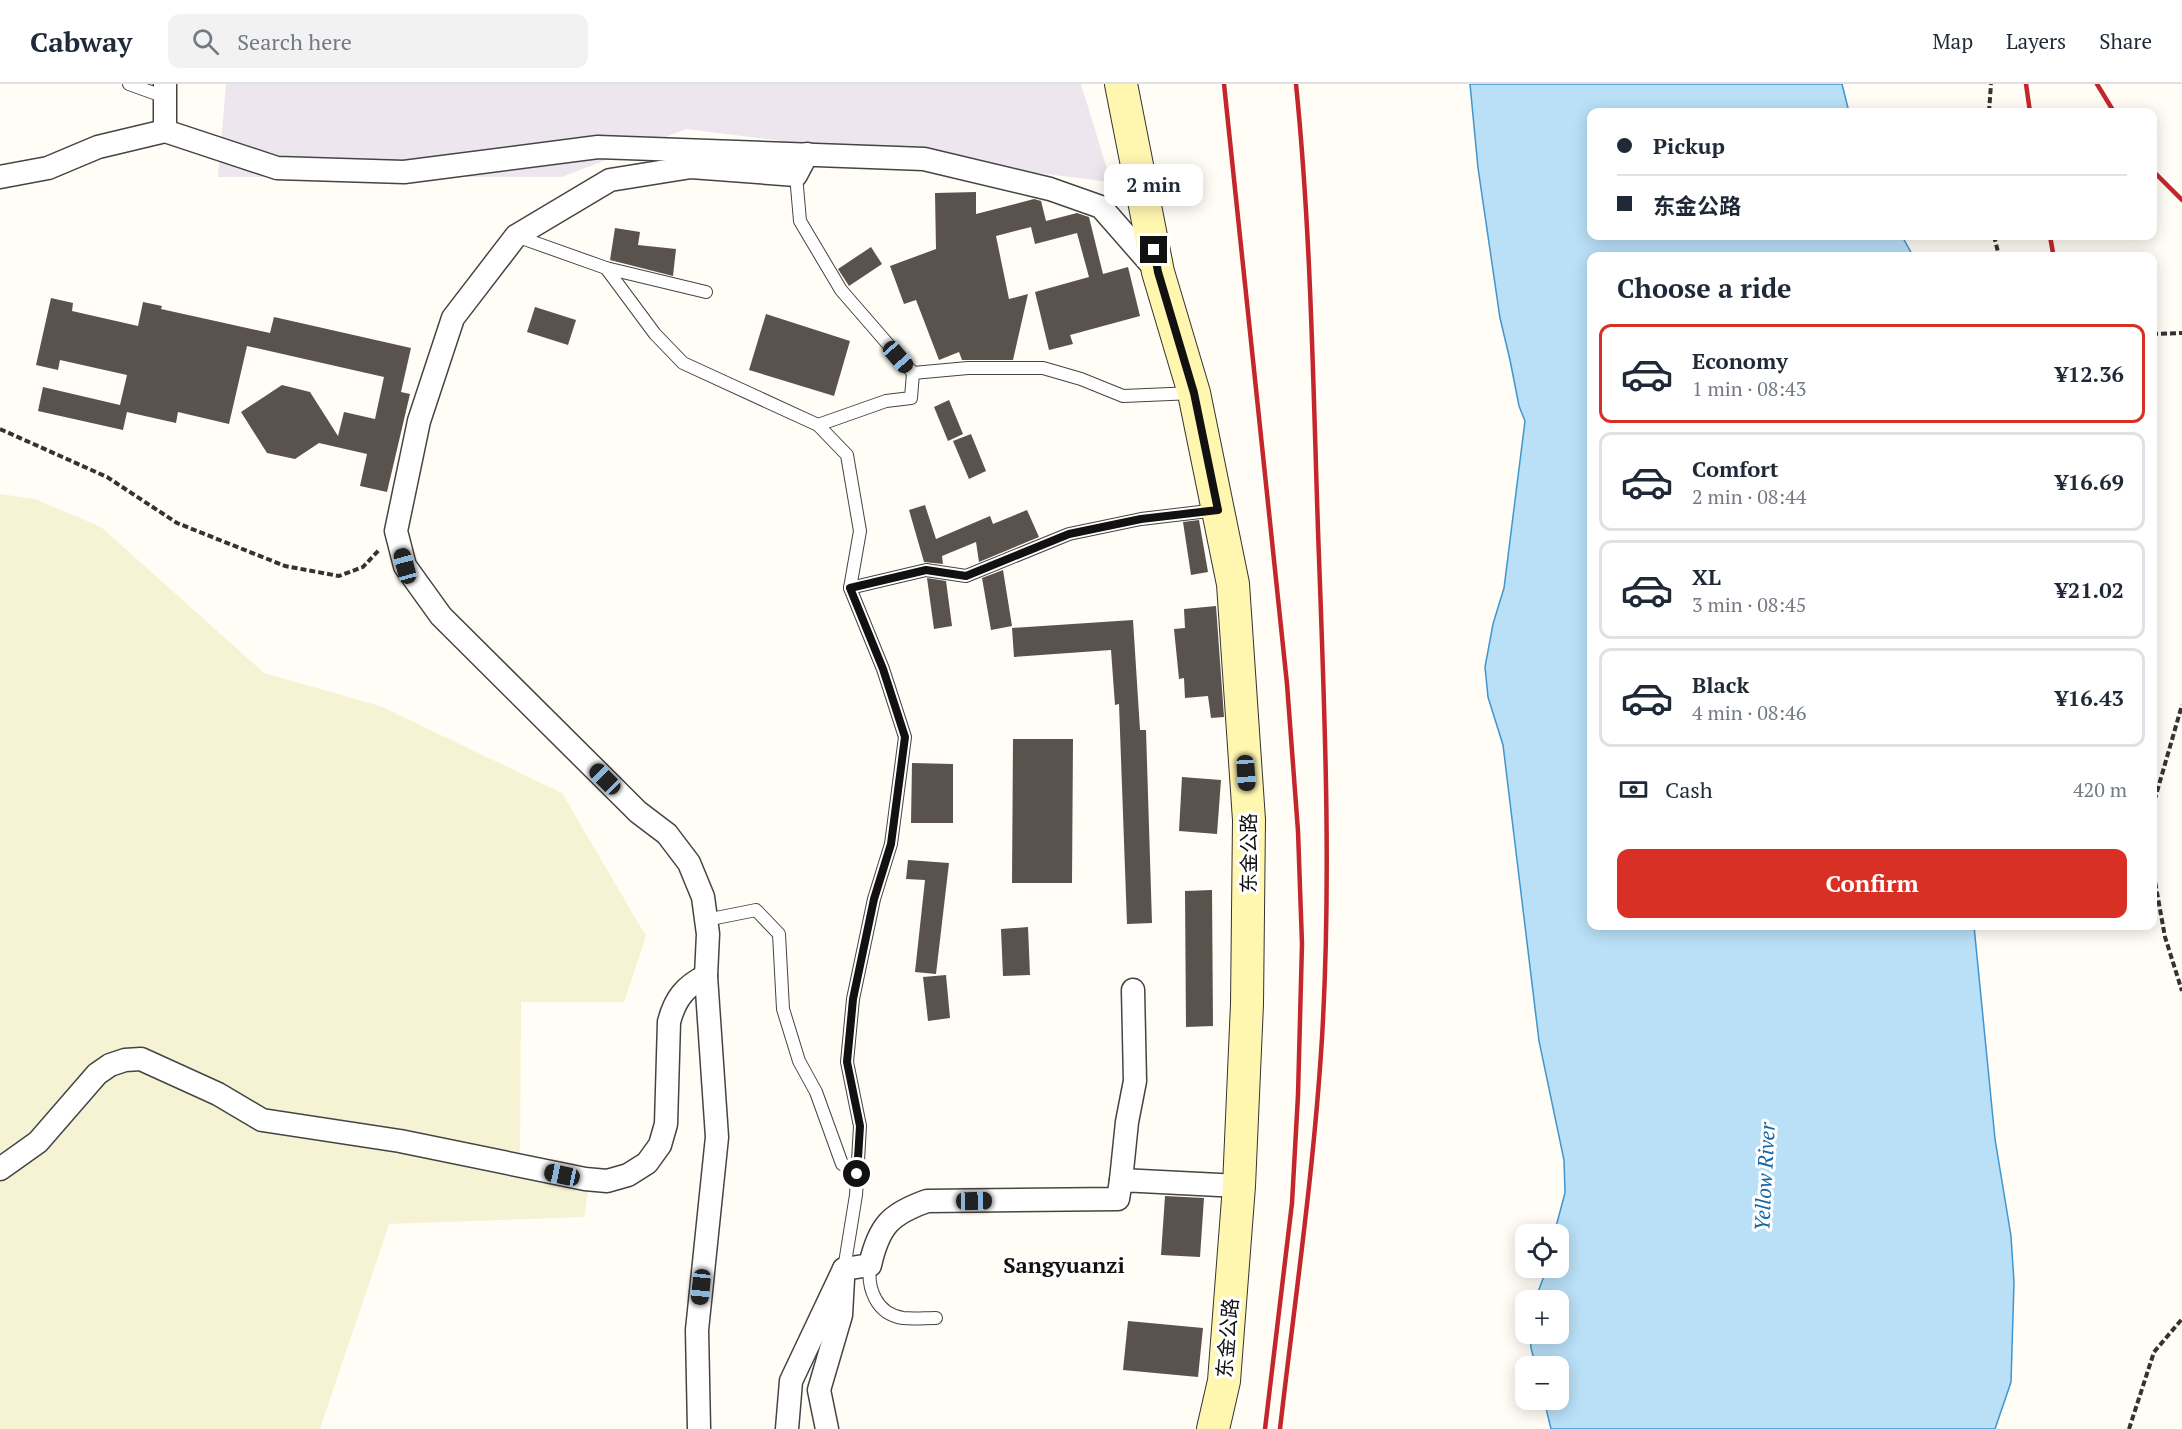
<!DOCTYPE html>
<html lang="en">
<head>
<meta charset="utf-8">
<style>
	:root { --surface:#fff; --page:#f2f2f3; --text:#1f2937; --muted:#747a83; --line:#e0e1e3; --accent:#d93025 }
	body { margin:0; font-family:"PT Serif","Noto Sans SC",serif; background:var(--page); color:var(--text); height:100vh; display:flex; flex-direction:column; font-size:22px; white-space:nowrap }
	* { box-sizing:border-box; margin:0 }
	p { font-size:20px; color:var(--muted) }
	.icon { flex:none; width:33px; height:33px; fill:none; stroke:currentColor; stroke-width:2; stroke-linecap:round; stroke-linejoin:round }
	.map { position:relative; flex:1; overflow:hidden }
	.side { position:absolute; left:1587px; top:168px; width:570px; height:678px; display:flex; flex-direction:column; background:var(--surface); border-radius:12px; box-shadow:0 3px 15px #0003 }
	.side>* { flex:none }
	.hud { position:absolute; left:1587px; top:24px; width:570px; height:132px; border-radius:12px; box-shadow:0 3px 15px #0003; display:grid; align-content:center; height:132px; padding:0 30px; background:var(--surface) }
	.controls { position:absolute; left:1515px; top:1140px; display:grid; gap:12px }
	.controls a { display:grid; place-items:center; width:54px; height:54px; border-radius:12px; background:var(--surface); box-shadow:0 3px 15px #0003; font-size:30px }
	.end { position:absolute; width:27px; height:27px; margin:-14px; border:8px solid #111; background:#fff; box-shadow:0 0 0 3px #fff }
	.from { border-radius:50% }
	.bubble { position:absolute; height:42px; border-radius:12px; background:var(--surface); box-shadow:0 3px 15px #0003; font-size:20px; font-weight:600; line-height:42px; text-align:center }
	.car { position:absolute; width:18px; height:36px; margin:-18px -9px; border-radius:8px; box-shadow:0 0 4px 2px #0007; background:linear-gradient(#222 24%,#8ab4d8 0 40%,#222 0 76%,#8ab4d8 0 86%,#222 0) }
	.hud b { display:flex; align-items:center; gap:21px; height:57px; font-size:22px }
	.hud b+b { border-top:2px solid var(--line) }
	.hud i { width:15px; height:15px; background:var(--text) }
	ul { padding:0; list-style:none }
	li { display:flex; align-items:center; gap:18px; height:99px; margin:0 12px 9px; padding:0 18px; border:3px solid var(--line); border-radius:12px }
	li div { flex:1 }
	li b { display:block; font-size:22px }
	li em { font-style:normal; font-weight:600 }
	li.selected { border-color:var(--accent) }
	li>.icon { width:54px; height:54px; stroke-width:1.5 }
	h2 { padding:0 30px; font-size:27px; line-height:72px }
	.pay { display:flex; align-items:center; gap:15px; height:66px; padding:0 30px; font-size:22px }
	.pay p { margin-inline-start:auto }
	.primary-button { display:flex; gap:12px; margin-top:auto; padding:12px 30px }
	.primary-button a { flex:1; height:69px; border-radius:12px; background:var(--accent); color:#fff; font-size:24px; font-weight:600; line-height:69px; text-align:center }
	header { display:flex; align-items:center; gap:36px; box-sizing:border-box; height:84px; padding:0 30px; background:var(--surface); border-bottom:2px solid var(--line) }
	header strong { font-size:28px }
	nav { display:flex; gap:33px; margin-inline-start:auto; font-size:21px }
	.search { width:420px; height:54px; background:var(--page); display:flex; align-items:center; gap:15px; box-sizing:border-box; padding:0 21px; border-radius:12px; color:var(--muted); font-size:22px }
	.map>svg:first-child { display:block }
</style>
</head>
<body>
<header>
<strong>Cabway</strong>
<div class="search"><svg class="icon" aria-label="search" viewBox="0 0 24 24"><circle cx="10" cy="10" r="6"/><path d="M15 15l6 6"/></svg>Search here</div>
<nav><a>Map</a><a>Layers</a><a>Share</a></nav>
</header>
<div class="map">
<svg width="2182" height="1345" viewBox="0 0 2182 1345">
	<rect width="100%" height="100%" fill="#fffdf5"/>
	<path fill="#eee6ef" d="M226,0H1081L1111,98L686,45L562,93H218Z"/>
	<path fill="#f6f3d4" d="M0,410L35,415L101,443L264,589L380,622L562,709L646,852L624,918H521L520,1080L590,1095L584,1133L389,1140L320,1345H0Z"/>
	<path fill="#b9e0f7" stroke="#3f96cf" stroke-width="1.5" d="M1470,0H1842L1849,28H1592V152H1902L1913,172H1592V842H1974L1995,1055L2011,1152L2014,1198L2011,1298L1995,1345H1551L1544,1316H1558V1282H1536L1531,1264L1530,1250H1558V1216H1535L1547,1184H1558V1150H1554L1565,1109L1564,1076L1539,957L1503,661L1488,613L1485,583L1493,540L1504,504L1525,337L1519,322L1510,276L1500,234L1478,84Z"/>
	<g fill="#5a524d">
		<path d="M976,108V130L1034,115L1041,117L1046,137L1077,129L1089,133L1103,190L1128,183L1140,232L1070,251L1073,260L1049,266L1035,208L1089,193L1077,149L1035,160L1031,143L996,152L1009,215L1028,210L1013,276H962L959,268L939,276L916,216L904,220L890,182L936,165L935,109Z"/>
		<path d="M615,144L640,148L638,161L676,165L673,192L610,176Z"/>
		<path d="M871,163L882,180L849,202L838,185Z"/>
		<path d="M51,214L73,219L72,227L138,242L143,218L162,222L161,225L270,249L274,233L411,264L401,308L410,310L387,408L360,402L367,370L319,359L295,375L267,369L241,328L282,301L310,308L338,352L344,328L375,335L384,293L247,262L229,340L178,328L176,339L127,328L123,346L38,327L43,303L120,321L127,291L60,276L58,286L36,281Z"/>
		<path d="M535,223L576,236L568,261L527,248Z"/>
		<path d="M766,230L850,257L834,312L749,286Z"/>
		<path d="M949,316L963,350L948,357L934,323Z"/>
		<path d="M971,350L986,387L969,395L953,357Z"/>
		<path d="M925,421L936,455L990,432L993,440L1027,426L1039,453L979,478L976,458L942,472L943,480L924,478L909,426Z"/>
		<path d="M1199,436L1208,488L1191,491L1183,438Z"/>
		<path d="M1003,486L1012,542L991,546L982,494Z"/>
		<path d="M927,494L946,497L952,542L934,545Z"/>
		<path d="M1216,522L1224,633L1211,634L1208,612L1185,614L1184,594L1179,595L1174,545L1185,544L1184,525Z"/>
		<path d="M1133,536L1140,646H1146L1152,839L1127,840L1119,620L1115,621L1111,566L1014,573L1012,544Z"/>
		<path d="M1013,655H1073L1072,799H1012Z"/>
		<path d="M912,679L953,680V739H911Z"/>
		<path d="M1182,693L1221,696L1217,750L1179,747Z"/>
		<path d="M908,776L949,779L936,890L915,888L925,796L906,795Z"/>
		<path d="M1212,806L1213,942L1186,943L1185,807Z"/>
		<path d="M1028,843L1030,891L1003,892L1001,845Z"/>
		<path d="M946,891L950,934L928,937L923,893Z"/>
		<path d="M1165,1112L1204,1114L1200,1173L1161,1171Z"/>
		<path d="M1128,1237L1203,1244L1198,1293L1123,1286Z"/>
	</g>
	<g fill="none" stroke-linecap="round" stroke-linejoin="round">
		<defs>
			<g id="service">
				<path d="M129,0L165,13"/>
				<path d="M796,91L800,137L841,206L913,289L911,314L886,317L818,341"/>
				<path d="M516,152L606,184L655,250L683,279L818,341L847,371L860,447L850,504L883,585L905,653L891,760L874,815L853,915L847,978L860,1042L856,1111L844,1185"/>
				<path d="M606,184L706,208"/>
				<path d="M913,289L968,284H1043L1081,295L1123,312L1194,309"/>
				<path d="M850,504L926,486L966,492L1069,450L1141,435L1217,426"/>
				<path d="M706,836L756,826L779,850L783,925L799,977L816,1008L842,1080L857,1090"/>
				<path d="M870,1181C867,1204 876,1230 903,1234C914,1235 925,1234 936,1234"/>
			</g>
			<g id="minor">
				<path d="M165,47V0"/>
				<path d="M0,93L48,84L98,63L165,47L277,84L404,88L598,63L924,75L1050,105L1101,123L1157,187"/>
				<path d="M0,1085L38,1058L97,990L110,981L125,976L141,975L218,1010L262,1036L400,1057L585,1095L607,1097L628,1091L647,1079L660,1061L666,1040L669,938C675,915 685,902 706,892"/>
				<path d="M1121,1096L1127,1038L1135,997L1133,906"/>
				<path d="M844,1185L870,1181C879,1142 890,1130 927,1117L1118,1115L1121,1096L1239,1102"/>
				<path d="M699,1345L697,1246L717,1053L706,892L708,850L703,813L689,779L667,750L638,728L441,532L405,482L396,447L419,337L453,234L516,152L610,96L691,83L796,91L807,70"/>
				<path d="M787,1345L791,1297L844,1185"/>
				<path d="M827,1345L819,1306L841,1231L843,1195"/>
			</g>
			<path id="secondary" d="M1121,0L1158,188L1194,309L1233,500L1249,736L1247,920L1239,1102L1224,1297L1213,1345"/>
		</defs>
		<use href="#service" stroke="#444" stroke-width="14"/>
		<use href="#minor" stroke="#444" stroke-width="25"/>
		<use href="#secondary" stroke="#333" stroke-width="34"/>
		<g stroke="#333" stroke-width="4" stroke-dasharray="6 3" stroke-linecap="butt">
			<path d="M1989,28L1991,0"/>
			<path d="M1994,152L1999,172"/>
			<path d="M2152,250L2182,249"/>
			<path d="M0,345L107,393L177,439L285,482L339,492L363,483L379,466"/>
			<path d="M2152,725L2182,621"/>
			<path d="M2152,781L2165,853L2182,907"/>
			<path d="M2129,1345L2154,1268L2182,1235"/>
		</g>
		<use href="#service" stroke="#fff" stroke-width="12"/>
		<use href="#minor" stroke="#fff" stroke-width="22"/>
		<use href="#secondary" stroke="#fff6b0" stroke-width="32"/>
		<g stroke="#c4262e" stroke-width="4.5">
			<path d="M1224,0L1287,600L1298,747L1302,860L1298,1011L1292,1119L1265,1345"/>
			<path d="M2026,0L2030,28"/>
			<path d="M2097,0L2114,28"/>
			<path d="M2152,86L2182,116"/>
			<path d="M2050,152L2053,169"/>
			<path d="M1280,1345C1295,1215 1314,1085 1322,954C1332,785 1324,615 1318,446C1313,298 1311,148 1296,0"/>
		</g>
	</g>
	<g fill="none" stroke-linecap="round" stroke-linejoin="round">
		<path stroke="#111" stroke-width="8" d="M857,1090L860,1042L847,978L853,915L874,815L891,760L905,653L883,585L850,504L926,486L966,492L1069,450L1141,435L1218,426L1194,309L1158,188L1154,166"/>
	</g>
	<g text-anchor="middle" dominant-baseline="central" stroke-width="6" stroke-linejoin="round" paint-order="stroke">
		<g font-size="20" fill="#111" stroke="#fff">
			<text transform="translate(1248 769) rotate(-90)">东金公路</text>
			<text transform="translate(1227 1254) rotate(-85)">东金公路</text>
		</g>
		<g font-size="21" font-style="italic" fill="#1768a6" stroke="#fff">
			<text transform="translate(1764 1093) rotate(-87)">Yellow River</text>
		</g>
		<g font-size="22" font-weight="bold" fill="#111" stroke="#fff">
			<text x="1064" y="1180">Sangyuanzi</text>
		</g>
	</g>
</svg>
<div class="controls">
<a><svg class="icon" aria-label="locate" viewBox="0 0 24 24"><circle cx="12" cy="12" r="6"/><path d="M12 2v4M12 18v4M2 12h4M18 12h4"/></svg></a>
<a>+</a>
<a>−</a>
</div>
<i class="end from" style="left:857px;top:1090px"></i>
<i class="end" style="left:1154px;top:166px"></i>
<div class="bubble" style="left:1104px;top:80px;width:99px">2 min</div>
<i class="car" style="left:898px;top:273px;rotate:139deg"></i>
<i class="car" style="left:405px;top:482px;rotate:345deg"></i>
<i class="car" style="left:1246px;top:689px;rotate:176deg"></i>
<i class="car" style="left:605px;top:695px;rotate:315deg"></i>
<i class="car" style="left:562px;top:1091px;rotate:282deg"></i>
<i class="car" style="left:974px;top:1117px;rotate:89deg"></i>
<i class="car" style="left:701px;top:1203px;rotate:186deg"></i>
<div class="hud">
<b><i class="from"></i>Pickup</b>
<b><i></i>东金公路</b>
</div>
<section class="side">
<h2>Choose a ride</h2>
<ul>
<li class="selected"><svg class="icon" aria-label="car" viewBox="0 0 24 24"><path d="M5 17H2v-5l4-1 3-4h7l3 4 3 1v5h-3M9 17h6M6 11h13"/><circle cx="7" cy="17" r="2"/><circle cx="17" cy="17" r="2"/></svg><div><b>Economy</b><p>1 min · 08:43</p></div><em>¥12.36</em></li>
<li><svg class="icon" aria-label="car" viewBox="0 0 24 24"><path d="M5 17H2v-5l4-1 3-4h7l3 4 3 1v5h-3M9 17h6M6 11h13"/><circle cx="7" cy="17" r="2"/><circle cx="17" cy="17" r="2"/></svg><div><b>Comfort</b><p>2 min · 08:44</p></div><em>¥16.69</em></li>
<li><svg class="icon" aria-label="car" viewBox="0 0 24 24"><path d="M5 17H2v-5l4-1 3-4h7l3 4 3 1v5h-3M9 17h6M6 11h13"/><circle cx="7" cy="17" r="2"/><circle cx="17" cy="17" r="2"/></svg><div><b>XL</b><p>3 min · 08:45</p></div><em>¥21.02</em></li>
<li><svg class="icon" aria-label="car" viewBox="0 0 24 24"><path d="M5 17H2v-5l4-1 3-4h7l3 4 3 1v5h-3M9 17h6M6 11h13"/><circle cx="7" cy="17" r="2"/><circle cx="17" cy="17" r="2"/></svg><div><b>Black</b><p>4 min · 08:46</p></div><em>¥16.43</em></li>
</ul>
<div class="pay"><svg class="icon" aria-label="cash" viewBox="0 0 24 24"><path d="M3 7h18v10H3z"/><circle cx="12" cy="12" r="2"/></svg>Cash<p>420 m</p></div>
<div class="primary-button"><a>Confirm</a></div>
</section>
</div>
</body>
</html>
